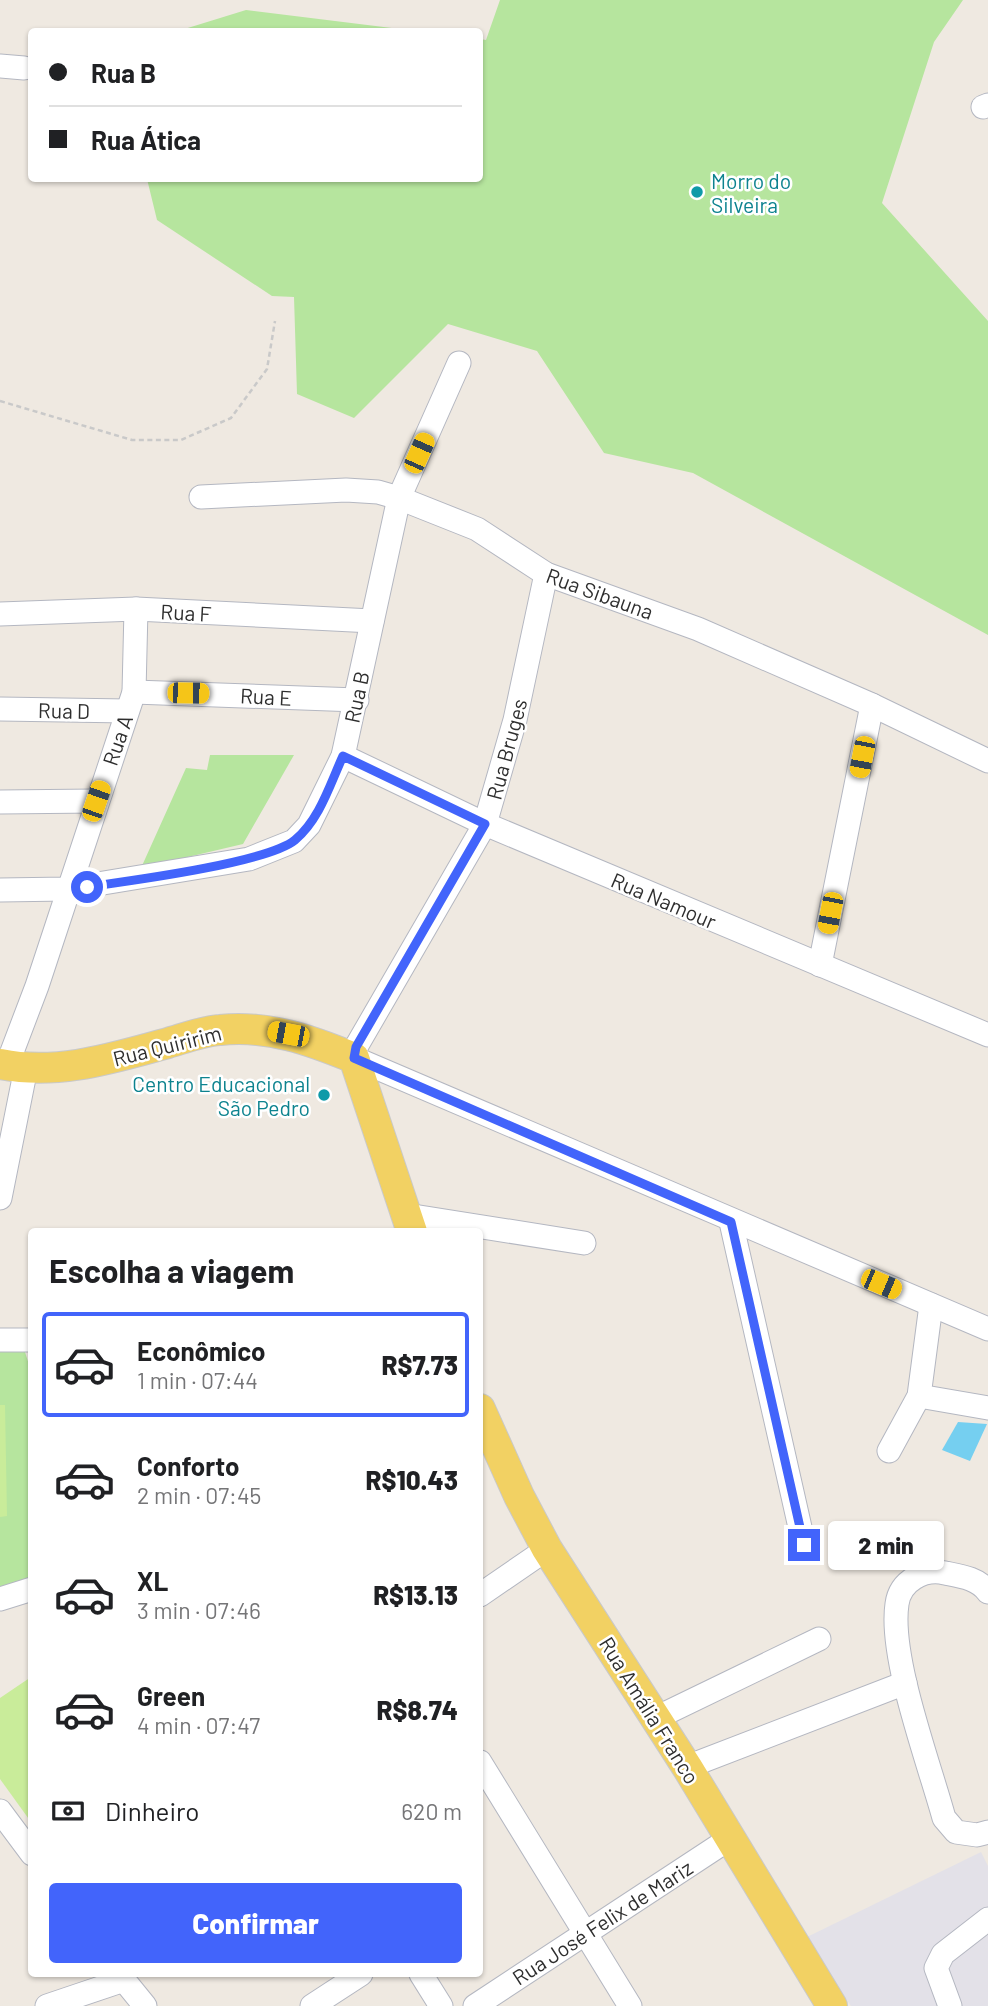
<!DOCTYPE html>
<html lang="pt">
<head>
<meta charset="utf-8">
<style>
	:root { --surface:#fff; --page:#f6f6f6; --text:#202124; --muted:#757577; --line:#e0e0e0; --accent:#4264fb }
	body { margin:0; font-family:Barlow,sans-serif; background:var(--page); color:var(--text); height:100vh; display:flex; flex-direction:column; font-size:26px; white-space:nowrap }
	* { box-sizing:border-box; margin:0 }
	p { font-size:23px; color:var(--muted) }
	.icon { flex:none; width:38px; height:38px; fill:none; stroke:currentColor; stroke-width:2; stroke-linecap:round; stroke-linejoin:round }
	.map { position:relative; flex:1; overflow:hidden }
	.panel { position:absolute; left:28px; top:1228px; width:455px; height:749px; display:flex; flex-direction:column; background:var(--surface); border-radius:7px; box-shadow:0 2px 5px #0004 }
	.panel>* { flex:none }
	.hud { position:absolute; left:28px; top:28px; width:455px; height:154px; border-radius:7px; box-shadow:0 2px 5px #0004; display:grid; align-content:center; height:154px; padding:0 21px; background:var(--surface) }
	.end { position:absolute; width:32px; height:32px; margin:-16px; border:9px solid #4264fb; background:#fff; box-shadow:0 0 0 4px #fff }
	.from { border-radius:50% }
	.bubble { position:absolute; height:49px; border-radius:7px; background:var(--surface); box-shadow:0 2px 5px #0004; font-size:23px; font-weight:800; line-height:49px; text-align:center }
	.car { position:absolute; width:21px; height:42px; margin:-21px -10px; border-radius:9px; box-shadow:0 0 5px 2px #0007; background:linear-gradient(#f5c518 24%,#345 0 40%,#f5c518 0 76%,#345 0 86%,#f5c518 0) }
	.hud b { display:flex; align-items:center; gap:24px; height:66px; font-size:26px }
	.hud b+b { border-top:2px solid var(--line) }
	.hud i { width:18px; height:18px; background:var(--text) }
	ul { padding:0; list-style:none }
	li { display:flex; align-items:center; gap:21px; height:105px; margin:0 14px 10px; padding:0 7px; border:4px solid transparent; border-radius:7px }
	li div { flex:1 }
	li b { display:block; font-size:26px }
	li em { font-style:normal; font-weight:800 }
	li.current { border-color:var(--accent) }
	li>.icon { width:63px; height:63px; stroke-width:1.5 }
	h2 { padding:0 21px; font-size:32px; line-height:84px }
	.pay { display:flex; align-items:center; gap:18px; height:77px; padding:0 21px; font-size:26px }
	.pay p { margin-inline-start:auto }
	.cta { display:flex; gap:14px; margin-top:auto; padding:14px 21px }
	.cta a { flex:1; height:80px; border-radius:7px; background:var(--accent); color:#fff; font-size:28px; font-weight:800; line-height:80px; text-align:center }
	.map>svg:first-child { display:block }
</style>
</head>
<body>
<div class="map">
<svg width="988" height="2006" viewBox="0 0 988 2006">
	<rect width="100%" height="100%" fill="#efe9e1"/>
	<path fill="#e3e1e8" d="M981,1852L988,1866V2006H851L805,1938Z"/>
	<g fill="#b6e59e">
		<path d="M500,0H963L934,42L882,203L988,321V635L693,473L604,453L537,351L448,324L354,418L297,394L294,297L272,296L157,220L147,179L480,178V39L486,40Z"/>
		<path d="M246,10L416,31H178Z"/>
		<path d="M210,755H294L243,844L141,868L186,768L207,770Z"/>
		<path d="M0,1352H25L32,1374L31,1579L0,1588Z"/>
	</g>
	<g fill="#c9ec9a">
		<path d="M0,1405H5L7,1516L0,1517Z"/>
		<path d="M31,1677V1822L0,1779V1698Z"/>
	</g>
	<path fill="#75cff0" d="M958,1422L987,1424L970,1461L942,1450Z"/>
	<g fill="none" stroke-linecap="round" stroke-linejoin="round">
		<defs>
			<g id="minor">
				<path d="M0,66L24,68"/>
				<path d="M983,107L988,105"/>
				<path d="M201,497L346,490L378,492L399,498L477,529L546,574L698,629L872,705L988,761"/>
				<path d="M546,574L515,720L485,824L356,1047L354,1058L988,1329"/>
				<path d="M0,614L136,609L372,621"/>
				<path d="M134,692L357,700"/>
				<path d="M0,709L127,711"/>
				<path d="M343,756L485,824L988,1035"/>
				<path d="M0,802L96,801"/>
				<path d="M0,890L67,889L249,859L294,841L309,825L343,756L399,498L459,363"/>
				<path d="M820,965L872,705"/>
				<path d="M7,1065L37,986L134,692L136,609"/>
				<path d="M0,1198L26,1068"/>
				<path d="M407,1215L584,1243"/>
				<path d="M731,1222L804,1545"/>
				<path d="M0,1340H32"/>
				<path d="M919,1396L988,1408"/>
				<path d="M889,1451L919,1396L931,1305"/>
				<path d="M988,1592C978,1578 960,1576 945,1573C924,1568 900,1581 897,1604C889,1657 929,1763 944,1818L956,1832L977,1835L988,1832"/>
				<path d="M480,1595L547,1549"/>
				<path d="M0,1599L32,1589"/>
				<path d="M656,1718L819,1639"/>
				<path d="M480,1762L630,2006"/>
				<path d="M687,1767L905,1683"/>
				<path d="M0,1811L32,1854"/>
				<path d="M119,1974L145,2006"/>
				<path d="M421,1974L441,2006"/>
				<path d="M47,2006L124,1980"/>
				<path d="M312,2006L361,1974"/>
				<path d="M475,2006L729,1839"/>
				<path d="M950,2006L936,1968L943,1954L988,1919"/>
			</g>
			<g id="major">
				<path d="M0,1064C57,1076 113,1058 168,1043C185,1038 203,1031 220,1030C269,1025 310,1040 354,1058L412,1232"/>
				<path d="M480,1409L519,1496L547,1549L687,1767L832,2006"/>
			</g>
		</defs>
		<use href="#minor" stroke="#b4b7c1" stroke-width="25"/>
		<use href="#major" stroke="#c9c9c9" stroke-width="32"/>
		<path stroke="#c9c9c9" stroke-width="2.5" stroke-dasharray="5 3.5" stroke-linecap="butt" d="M0,401L132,440H181L231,418L267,369L275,321"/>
		<use href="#minor" stroke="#fff" stroke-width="23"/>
		<use href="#major" stroke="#f2d163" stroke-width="30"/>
	</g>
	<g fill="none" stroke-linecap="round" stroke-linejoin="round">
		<path stroke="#4264fb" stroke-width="9" d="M87,887C129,881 267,863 295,840C320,819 330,784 343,756L485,824L356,1047L354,1058L731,1222L804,1545"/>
	</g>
	<g fill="#0f9aa8" stroke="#fff" stroke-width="2.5">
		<circle cx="697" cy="192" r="7"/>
		<circle cx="324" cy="1095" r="7"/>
	</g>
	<g text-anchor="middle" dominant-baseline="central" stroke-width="5" stroke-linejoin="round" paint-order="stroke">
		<g font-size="21" fill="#0d838f" stroke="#fff" text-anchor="start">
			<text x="711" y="180">Morro do<tspan x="711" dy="24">Silveira</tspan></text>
			<text x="310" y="1083" text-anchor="end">Centro Educacional<tspan x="310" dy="24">São Pedro</tspan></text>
		</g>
		<g font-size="21" fill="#2e2e2e" stroke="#fff">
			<text transform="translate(600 593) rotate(20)">Rua Sibauna</text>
			<text transform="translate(186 612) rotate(3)">Rua F</text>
			<text transform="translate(266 696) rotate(3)">Rua E</text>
			<text transform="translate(356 697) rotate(-78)">Rua B</text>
			<text transform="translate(64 710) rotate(1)">Rua D</text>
			<text transform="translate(117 740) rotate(-71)">Rua A</text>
			<text transform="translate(506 749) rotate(-75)">Rua Bruges</text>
			<text transform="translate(664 900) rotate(23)">Rua Namour</text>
			<text transform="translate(167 1045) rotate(-14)">Rua Quiririm</text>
			<text transform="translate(650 1710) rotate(58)">Rua Amália Franco</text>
			<text transform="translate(602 1922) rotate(-33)">Rua José Felix de Mariz</text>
		</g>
	</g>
</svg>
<i class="end from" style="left:87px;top:887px"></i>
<i class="end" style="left:804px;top:1545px"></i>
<div class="bubble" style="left:828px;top:1521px;width:116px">2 min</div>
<i class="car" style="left:419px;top:453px;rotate:24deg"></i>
<i class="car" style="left:188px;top:693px;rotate:91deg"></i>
<i class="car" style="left:862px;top:757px;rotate:191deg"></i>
<i class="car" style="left:96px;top:801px;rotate:19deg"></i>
<i class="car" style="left:830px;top:913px;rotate:191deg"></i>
<i class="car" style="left:288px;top:1034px;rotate:281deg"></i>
<i class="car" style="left:881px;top:1284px;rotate:113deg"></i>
<div class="hud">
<b><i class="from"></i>Rua B</b>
<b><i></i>Rua Ática</b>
</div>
<section class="panel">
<h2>Escolha a viagem</h2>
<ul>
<li class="current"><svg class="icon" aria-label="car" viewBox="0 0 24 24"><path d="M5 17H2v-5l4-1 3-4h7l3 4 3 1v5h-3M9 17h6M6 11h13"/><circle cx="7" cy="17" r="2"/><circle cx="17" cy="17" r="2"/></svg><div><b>Econômico</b><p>1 min · 07:44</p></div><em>R$7.73</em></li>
<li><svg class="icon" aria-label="car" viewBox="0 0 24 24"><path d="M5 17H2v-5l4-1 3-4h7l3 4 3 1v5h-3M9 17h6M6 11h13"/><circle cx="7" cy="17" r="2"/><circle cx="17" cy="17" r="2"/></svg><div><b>Conforto</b><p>2 min · 07:45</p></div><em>R$10.43</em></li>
<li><svg class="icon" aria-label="car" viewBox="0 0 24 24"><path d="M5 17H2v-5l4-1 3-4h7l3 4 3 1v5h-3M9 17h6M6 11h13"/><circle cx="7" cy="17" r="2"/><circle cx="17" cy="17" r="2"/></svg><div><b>XL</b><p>3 min · 07:46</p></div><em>R$13.13</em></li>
<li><svg class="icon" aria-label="car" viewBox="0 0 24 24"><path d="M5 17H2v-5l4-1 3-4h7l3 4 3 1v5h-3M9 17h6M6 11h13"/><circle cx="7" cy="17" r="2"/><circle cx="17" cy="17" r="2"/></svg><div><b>Green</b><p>4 min · 07:47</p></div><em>R$8.74</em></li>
</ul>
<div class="pay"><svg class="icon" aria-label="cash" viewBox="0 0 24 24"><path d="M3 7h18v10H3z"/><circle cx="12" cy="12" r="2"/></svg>Dinheiro<p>620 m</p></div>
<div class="cta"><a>Confirmar</a></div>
</section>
</div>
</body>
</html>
